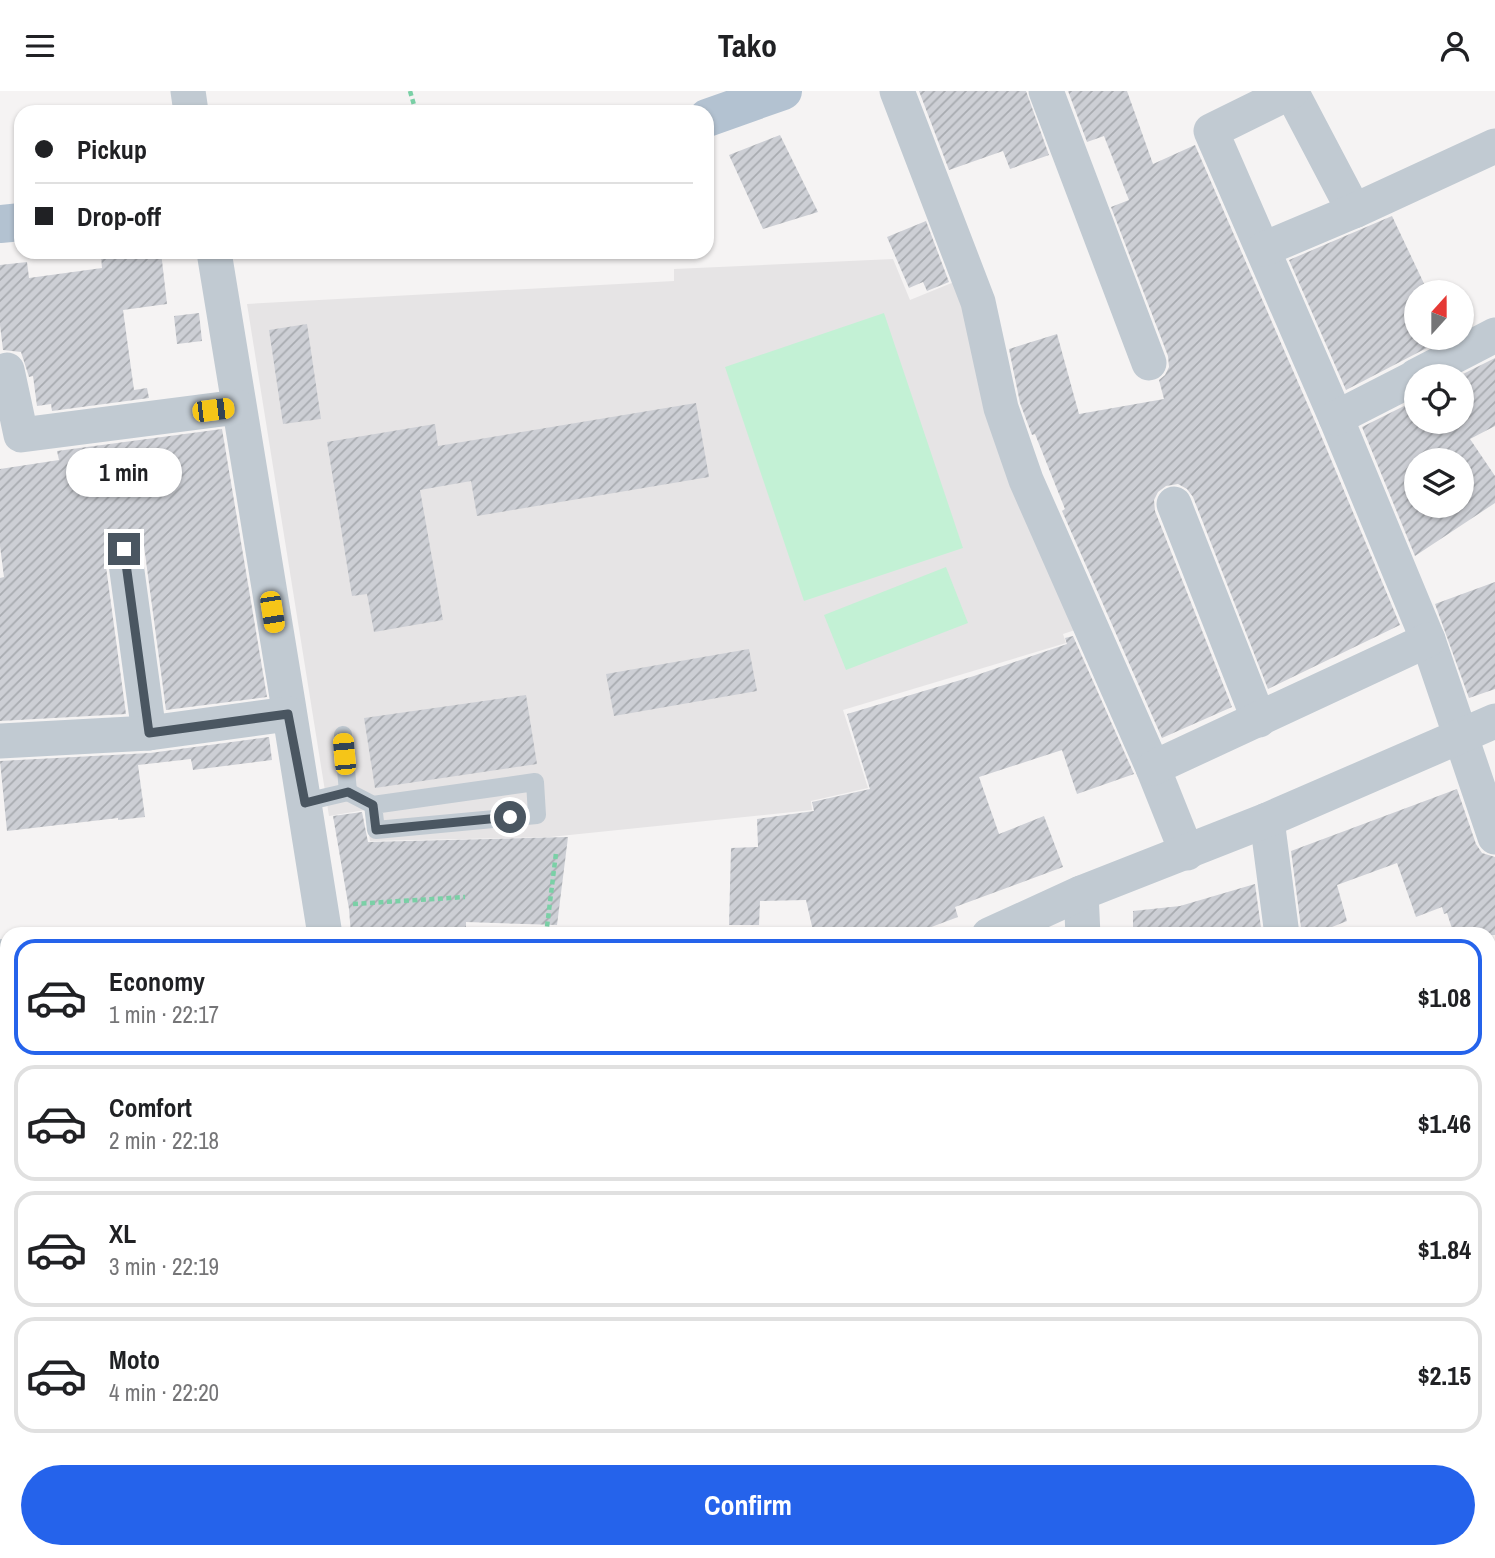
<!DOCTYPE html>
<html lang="en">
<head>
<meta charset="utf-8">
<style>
	:root { --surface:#fff; --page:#f6f6f6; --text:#202124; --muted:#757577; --line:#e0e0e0; --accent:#2563eb }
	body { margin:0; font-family:"Archivo Narrow",sans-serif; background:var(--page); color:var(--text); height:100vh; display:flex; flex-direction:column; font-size:26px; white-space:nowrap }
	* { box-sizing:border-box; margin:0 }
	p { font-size:23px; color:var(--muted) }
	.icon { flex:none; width:38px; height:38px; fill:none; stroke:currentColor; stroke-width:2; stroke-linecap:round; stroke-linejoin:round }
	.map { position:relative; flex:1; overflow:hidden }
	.details { position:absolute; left:0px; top:836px; width:1496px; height:632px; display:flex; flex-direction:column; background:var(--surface); border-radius:21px 21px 0 0; box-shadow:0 2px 5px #0004 }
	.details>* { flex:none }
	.banner { position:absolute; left:14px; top:14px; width:700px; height:154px; border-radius:21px; box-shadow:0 2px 5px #0004; display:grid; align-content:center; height:154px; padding:0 21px; background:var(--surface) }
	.needle { width:46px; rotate:21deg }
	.controls { position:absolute; left:1404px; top:189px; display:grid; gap:14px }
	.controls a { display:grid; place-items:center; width:70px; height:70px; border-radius:50%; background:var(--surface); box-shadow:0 2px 5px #0004; font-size:35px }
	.end { position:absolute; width:32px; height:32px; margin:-16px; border:9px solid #4a5661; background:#fff; box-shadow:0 0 0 4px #fff }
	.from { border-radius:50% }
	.bubble { position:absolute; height:49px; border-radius:24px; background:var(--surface); box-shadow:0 2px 5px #0004; font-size:23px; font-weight:700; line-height:49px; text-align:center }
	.car { position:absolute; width:21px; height:42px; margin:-21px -10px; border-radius:9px; box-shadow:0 0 5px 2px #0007; background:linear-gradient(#f5c518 24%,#345 0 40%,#f5c518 0 76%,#345 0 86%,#f5c518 0) }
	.banner b { display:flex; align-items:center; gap:24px; height:66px; font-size:26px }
	.banner b+b { border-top:2px solid var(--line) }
	.banner i { width:18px; height:18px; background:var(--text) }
	ul { padding:12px 0 0; list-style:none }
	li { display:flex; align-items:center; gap:21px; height:116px; margin:0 14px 10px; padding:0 7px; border:4px solid var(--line); border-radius:21px }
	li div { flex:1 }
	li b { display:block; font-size:26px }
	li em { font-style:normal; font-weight:700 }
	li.active { border-color:var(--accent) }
	li>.icon { width:63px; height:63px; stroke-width:1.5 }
	.button { display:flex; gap:14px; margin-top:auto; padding:14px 21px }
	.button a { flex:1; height:80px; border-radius:42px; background:var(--accent); color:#fff; font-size:28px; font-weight:700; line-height:80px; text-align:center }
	header { display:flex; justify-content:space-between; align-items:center; height:91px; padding:0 21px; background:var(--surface); font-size:32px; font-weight:700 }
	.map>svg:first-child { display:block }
</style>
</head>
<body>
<header><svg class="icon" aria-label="menu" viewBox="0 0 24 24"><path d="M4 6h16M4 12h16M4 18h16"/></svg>Tako<svg class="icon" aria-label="person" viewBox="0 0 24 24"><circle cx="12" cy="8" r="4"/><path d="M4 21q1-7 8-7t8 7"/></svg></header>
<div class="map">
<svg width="1495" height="1467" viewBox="0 0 1495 1467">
	<defs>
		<pattern id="building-hatch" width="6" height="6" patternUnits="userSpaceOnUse" patternTransform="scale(1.75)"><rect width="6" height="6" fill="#cdcfd5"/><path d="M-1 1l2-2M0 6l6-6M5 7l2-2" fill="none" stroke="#a8abb0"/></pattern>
	</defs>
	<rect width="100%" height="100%" fill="#f5f3f3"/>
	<path fill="#e6e4e5" d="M893,168L910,209L954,191L1075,539L1063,543L1066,552L843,619L868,697L811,710L812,719L550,746L370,750L365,719L329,725L247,213L674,190V178Z"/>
	<path fill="#fce8e6" d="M84,1461H381L376,1467H85Z"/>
	<g fill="#c3f1d5">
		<path d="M884,222L963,457L804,510L725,276Z"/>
		<path d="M946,476L968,532L846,579L824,524Z"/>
	</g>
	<g fill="url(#building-hatch)" fill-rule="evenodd">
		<path d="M919,0H1026L1049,64L1010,78L1003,60L949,79Z"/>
		<path d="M1068,0H1127L1153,73L1195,54L1317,335L1400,534L1268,598L1193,406L1187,398L1178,393L1166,395L1158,401L1154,409L1155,420L1232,616L1162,647L1062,420L1065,418L1035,343L1032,344L1020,312L1009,258L1057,243L1079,323L1164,308L1159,289L1165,284L1169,276L1168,265L1111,116L1129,109L1104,45L1087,51Z"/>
		<path d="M780,44L818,121L763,138L729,64Z"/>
		<path d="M1392,125L1428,201H1416V247H1446L1346,299L1289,169Z"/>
		<path d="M926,130L949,191L927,200L923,191L909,197L887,146Z"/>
		<path d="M131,161H161L167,213L123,219L134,299L147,297L149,307L52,320L51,313L37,315L33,285L29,286L21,261L3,259L0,234V174L27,171L29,187L102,177L101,165Z"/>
		<path d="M199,222L202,250L177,253L174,225Z"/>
		<path d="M307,233L321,328L283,333L269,239Z"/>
		<path d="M1495,267V335L1470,348L1495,385V412L1415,465L1362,336L1416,309V331H1461V285H1459ZM1416,369H1461V415H1416Z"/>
		<path d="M696,312L709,386L477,425L471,390L420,399L443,529L374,541L367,503L352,505L327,351L435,333L438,355Z"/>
		<path d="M222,338L267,606L166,619L144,455L139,445L131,439L122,438L111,443L105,451L104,461L126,623L0,630V487L4,486L0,455V378L59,369L57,360Z"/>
		<path d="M1495,491V598L1469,607L1435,513Z"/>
		<path d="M1073,545L1134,683L1077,703L1062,659L979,686L999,743L1044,725L1063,776L955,816L958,826L910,844H814L806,809L760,810L759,834H729L731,757L758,756L757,728L814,720L812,711L870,698L847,623L974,585L1067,553L1065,547Z"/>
		<path d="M749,558L757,600L614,625L606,583Z"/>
		<path d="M526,604L537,673L375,697L364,627Z"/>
		<path d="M269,646L272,669L193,679L191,668L138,674L145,726L118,729V727L7,740L0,670L150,662Z"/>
		<path d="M1457,698L1476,753L1482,762L1495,766V844H1454L1447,822L1444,823L1442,816L1416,826L1397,772L1337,794L1347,830L1312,844H1302L1291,760Z"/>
		<path d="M362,721L368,751L568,746L557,834L466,831V844H351L349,818L333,725Z"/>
		<path d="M1255,793L1262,844H1133V820L1180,815Z"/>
	</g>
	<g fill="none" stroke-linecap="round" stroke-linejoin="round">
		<g stroke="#7ad0a6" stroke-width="4.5" stroke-dasharray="5 3.5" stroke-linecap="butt">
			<path d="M410,0L416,21"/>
			<path d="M353,813L465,806"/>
			<path d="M546,844L556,762"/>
			<path d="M0,1049L7,1048"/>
		</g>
		<g stroke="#c1cad2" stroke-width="18">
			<path d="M343,644L348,701"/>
			<path d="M305,711L348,701L373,714L376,739L537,724L535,691L373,714"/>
			<path d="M231,1461L232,1467"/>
			<path d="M318,1467L339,1461"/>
		</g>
		<g stroke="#c1cad2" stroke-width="35">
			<path d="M188,0L191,21"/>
			<path d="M897,0L978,211L1001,317L1026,389L1153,677L1187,762"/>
			<path d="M1046,0L1149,272"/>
			<path d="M1291,0L1354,120"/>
			<path d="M1292,0L1211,40L1336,327L1428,549L1495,746"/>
			<path d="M1264,158L1354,120L1495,55"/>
			<path d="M214,161C250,389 290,616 325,844"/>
			<path d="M7,279L21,344L238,316"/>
			<path d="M1416,285L1495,244"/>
			<path d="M1336,327L1416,286"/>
			<path d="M1174,413L1259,629"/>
			<path d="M124,458L149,642"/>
			<path d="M0,650L149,642L288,623"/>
			<path d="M1153,677L1428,549"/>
			<path d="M1267,729L1282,844"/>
			<path d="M1081,802L1083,844"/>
			<path d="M989,844L1081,802L1267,729L1495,630"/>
			<path d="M0,866L7,865"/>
			<path d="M0,1112L7,1158"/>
			<path d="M0,1234L7,1238"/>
			<path d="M66,1461L67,1467"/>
			<path d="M856,1461L883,1467"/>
			<path d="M1097,1461V1467"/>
			<path d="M1364,1461L1365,1467"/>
			<path d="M401,1467L402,1461"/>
			<path d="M719,1467V1461"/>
			<path d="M1222,1467V1461"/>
		</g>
		<g stroke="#b3c2d1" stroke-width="38">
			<path d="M707,27L783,0"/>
			<path d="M0,133L21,131"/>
		</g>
	</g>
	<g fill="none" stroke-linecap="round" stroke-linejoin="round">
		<path stroke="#4a5661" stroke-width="9" d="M124,458L149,642L288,623L305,712L348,701L373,714L376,739L510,726"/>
	</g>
</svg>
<div class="controls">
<a><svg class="needle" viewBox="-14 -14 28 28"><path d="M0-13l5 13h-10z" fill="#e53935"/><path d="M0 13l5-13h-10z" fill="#757577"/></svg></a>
<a><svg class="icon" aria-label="locate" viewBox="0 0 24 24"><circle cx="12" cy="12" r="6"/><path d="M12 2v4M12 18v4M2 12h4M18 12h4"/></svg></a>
<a><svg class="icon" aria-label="layers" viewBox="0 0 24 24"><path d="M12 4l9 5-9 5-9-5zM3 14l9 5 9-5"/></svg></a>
</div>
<i class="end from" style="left:510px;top:726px"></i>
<i class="end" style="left:124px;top:458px"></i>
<div class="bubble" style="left:66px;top:357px;width:116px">1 min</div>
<i class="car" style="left:213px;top:319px;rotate:83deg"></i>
<i class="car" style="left:272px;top:521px;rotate:171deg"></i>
<i class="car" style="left:344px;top:663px;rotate:355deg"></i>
<div class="banner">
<b><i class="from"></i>Pickup</b>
<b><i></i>Drop-off</b>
</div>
<section class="details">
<ul>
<li class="active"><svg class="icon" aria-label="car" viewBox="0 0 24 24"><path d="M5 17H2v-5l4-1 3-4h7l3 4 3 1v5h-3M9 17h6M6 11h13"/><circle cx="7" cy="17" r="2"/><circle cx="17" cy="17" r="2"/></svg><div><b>Economy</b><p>1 min · 22:17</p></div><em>$1.08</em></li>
<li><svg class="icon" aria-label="car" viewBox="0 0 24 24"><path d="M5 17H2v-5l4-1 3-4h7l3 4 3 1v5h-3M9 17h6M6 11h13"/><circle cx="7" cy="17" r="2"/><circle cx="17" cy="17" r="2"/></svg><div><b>Comfort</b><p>2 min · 22:18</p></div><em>$1.46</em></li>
<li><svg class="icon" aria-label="car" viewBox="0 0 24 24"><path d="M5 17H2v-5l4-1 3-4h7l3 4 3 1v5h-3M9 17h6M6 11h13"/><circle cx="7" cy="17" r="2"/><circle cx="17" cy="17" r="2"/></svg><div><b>XL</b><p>3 min · 22:19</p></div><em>$1.84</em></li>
<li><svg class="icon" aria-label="car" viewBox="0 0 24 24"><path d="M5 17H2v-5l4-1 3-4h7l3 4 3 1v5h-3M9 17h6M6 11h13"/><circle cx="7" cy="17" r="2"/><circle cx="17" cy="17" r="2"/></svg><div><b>Moto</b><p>4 min · 22:20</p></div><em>$2.15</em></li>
</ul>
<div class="button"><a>Confirm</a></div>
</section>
</div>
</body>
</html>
